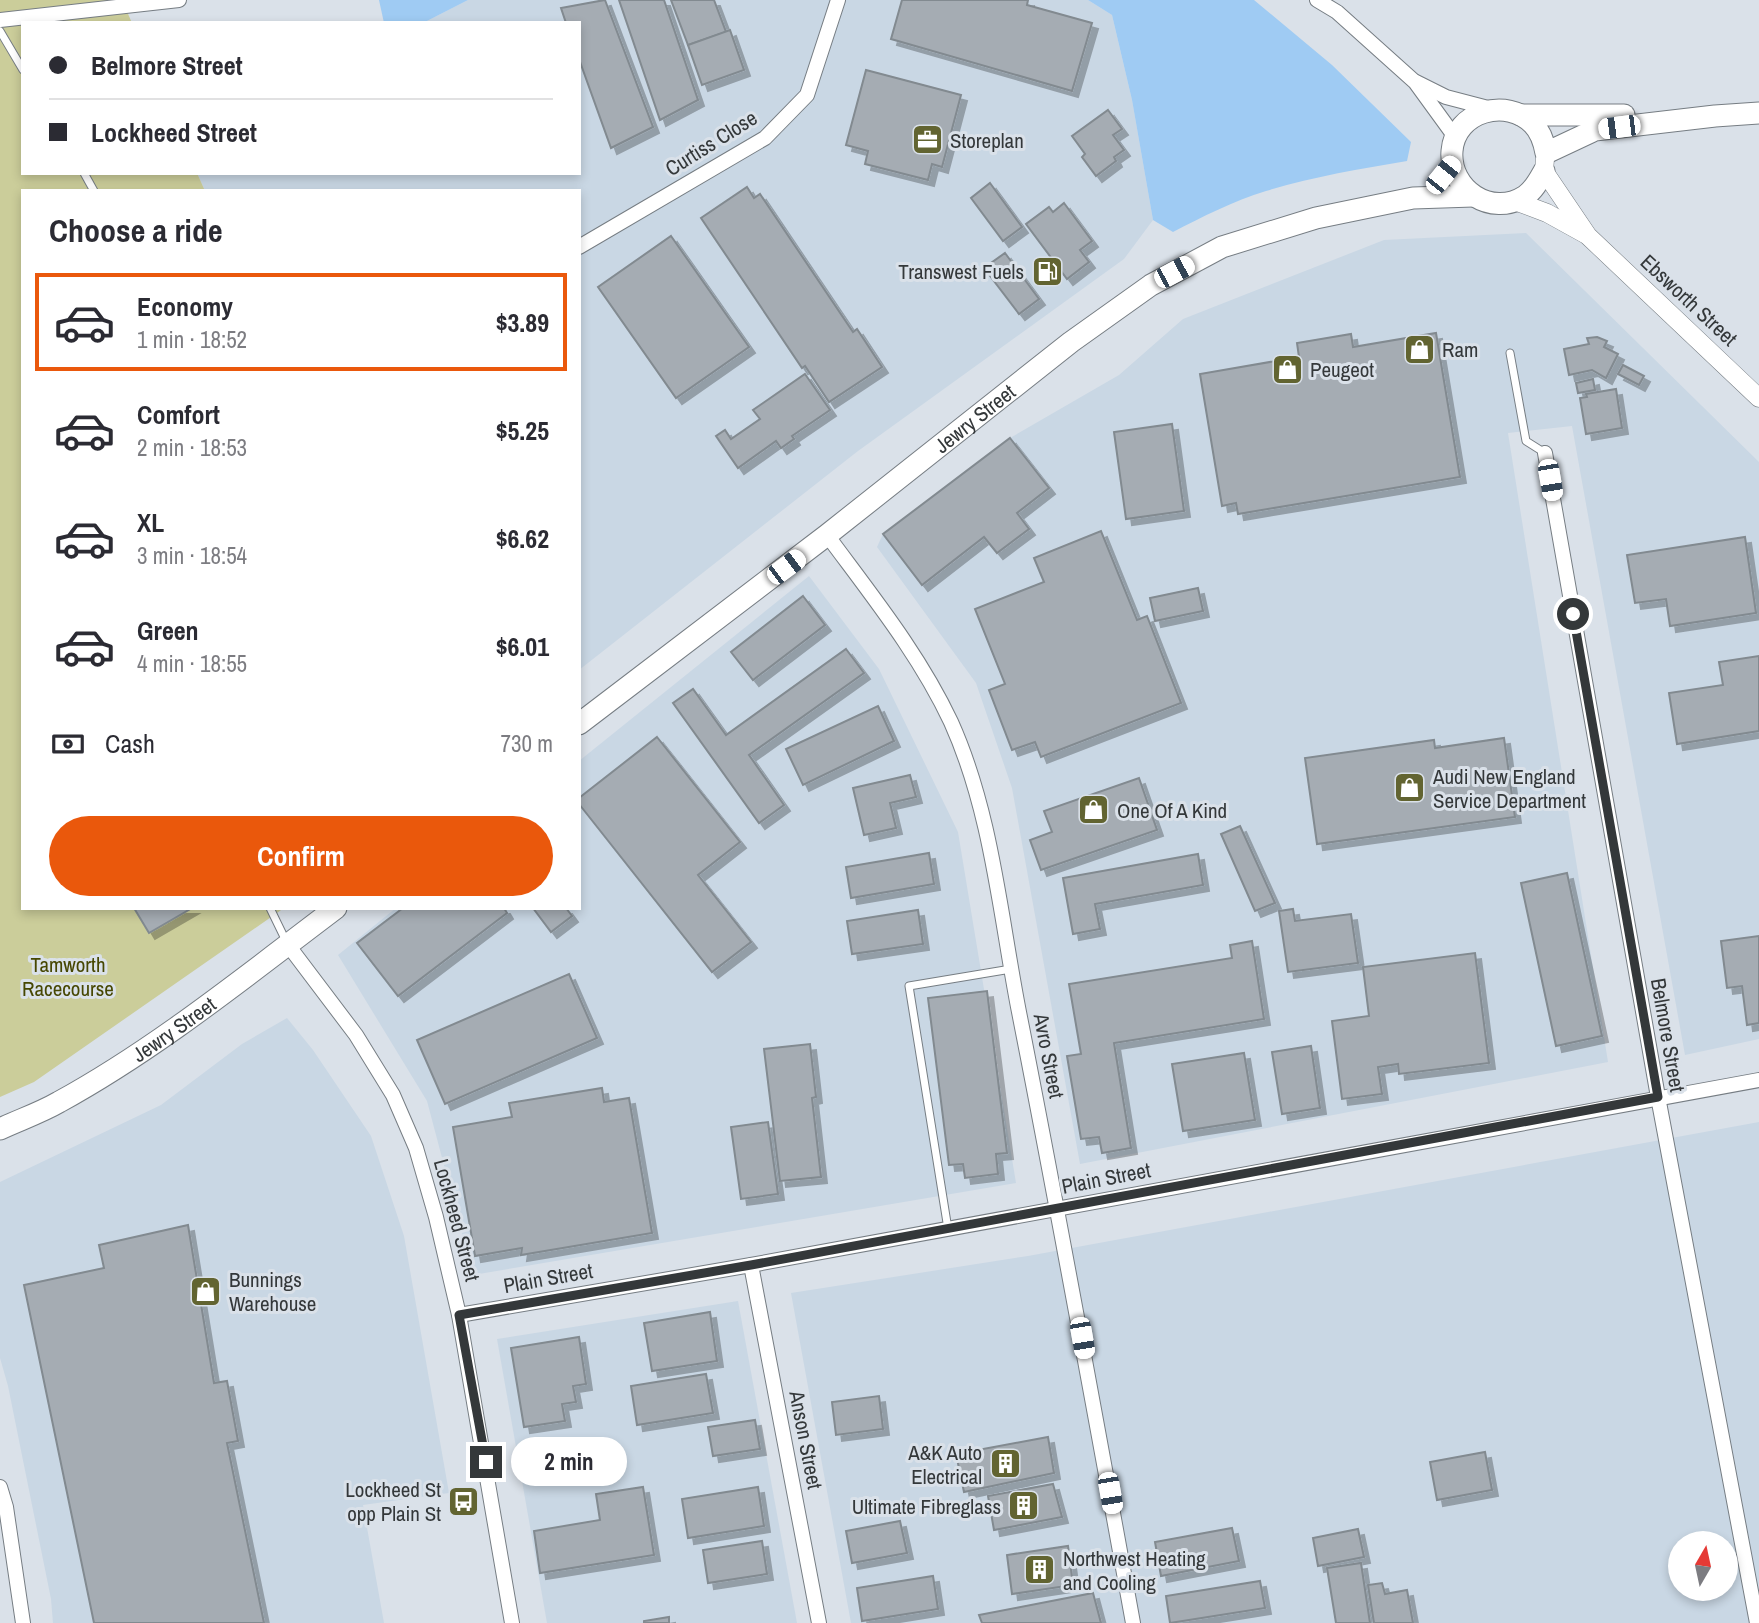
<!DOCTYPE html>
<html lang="en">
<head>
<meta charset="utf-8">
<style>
	:root { --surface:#fff; --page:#f7f7f7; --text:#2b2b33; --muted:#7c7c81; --line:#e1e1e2; --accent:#ea580c }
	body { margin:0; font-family:"Archivo Narrow",sans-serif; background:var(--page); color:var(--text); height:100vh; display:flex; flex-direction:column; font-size:26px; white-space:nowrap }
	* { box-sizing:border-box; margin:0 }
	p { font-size:23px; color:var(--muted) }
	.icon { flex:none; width:38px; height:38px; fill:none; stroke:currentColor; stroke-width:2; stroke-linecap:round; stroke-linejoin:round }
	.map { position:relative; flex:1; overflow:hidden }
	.details { position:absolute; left:21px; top:189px; width:560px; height:721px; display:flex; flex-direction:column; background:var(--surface); border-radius:0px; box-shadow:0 4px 10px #0003 }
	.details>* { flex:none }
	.guide { position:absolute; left:21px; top:21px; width:560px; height:154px; border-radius:0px; box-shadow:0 4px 10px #0003; display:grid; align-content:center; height:154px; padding:0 28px; background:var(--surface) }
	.needle { width:46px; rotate:9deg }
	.buttons { position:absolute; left:1668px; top:1531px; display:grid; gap:14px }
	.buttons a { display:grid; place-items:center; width:70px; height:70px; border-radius:50%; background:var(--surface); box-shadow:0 4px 10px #0003; font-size:35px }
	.end { position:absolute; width:32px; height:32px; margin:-16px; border:9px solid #34383a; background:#fff; box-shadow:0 0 0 4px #fff }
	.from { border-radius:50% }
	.bubble { position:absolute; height:49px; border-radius:24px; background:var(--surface); box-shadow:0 4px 10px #0003; font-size:23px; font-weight:700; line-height:49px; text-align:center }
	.car { position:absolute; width:21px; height:42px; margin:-21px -10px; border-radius:9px; box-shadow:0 0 5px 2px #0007; background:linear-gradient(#fff 24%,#345 0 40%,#fff 0 76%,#345 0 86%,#fff 0) }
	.guide b { display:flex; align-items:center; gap:24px; height:66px; font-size:26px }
	.guide b+b { border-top:2px solid var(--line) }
	.guide i { width:18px; height:18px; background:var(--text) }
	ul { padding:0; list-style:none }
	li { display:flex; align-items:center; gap:21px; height:98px; margin:0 14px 10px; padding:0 14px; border:4px solid transparent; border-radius:0px }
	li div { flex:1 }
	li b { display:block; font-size:26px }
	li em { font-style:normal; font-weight:700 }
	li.selected { border-color:var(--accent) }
	li>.icon { width:63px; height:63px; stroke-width:1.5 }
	h2 { padding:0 28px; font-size:32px; line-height:84px }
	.pay { display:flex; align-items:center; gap:18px; height:77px; padding:0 28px; font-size:26px }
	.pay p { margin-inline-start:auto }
	.primary-button { display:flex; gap:14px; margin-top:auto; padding:14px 28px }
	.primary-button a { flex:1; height:80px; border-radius:42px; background:var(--accent); color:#fff; font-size:28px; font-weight:700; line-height:80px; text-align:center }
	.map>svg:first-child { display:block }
</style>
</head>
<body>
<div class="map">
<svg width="1759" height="1623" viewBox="0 0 1759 1623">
	<defs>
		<filter id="shadow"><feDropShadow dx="6" dy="6" stdDeviation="0" flood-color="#0004"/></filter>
	</defs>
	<rect width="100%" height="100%" fill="#dae1e9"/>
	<g fill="#c9d7e4" fill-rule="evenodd">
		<path d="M468,0H1088L1112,15L1132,100L1153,220L1124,259L858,451L579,670V191H205L197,173H579V23H423Z"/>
		<path d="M1526,233L1759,462V1039L1685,1055L1572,426L1508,433L1608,1062L1080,1164L1012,788L976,683L877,547L883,534L1010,438L1119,375L1183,319L1384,240Z"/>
		<path d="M809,576L879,669L958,832L1016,1183L473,1275L427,1101L338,955L396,908H579V761Z"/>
		<path d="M287,1018L313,1050L371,1136L404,1236L449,1493L363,1505L384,1623H53L51,1599L8,1386L0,1358V1182L161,1105L242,1044Z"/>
		<path d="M1759,1122V1623H851L791,1293L1028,1256ZM1680,1544H1726V1589H1680Z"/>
		<path d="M738,1301L797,1623H547L497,1339Z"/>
	</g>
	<path fill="#cbcd9a" d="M0,0H122L132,23H23V173H197L205,191H23V908H284L34,1082L0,1097Z"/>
	<g fill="#9fcbf3">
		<path d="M379,0H468L423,23H384Z"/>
		<path d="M1088,0H1254L1332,65L1411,142L1407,161C1359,169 1312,177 1266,191C1233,201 1202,217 1173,232L1153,220L1132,100L1112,15Z"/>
	</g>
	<g fill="#a5acb3" stroke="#828a90" stroke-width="2" filter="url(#shadow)">
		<path d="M605,0L653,127L611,148L579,59V23H566L561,8Z"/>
		<path d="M619,0H664L698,100L660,120Z"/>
		<path d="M671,0H714L726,32L688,45Z"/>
		<path d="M902,0H1028L1027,5L1092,23L1072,91L891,39Z"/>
		<path d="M730,30L744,70L702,85L688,45Z"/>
		<path d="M866,70L961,95L942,167L932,164L928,180L865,164L868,151L846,145Z"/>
		<path d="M1108,110L1122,129L1113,135L1124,150L1114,157L1116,161L1096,176L1082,157L1085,154L1072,136Z"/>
		<path d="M990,183L1022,227L1003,241L971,198Z"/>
		<path d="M747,187L754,198L760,194L853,332L857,329L882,367L829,402L805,366L802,368L701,218Z"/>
		<path d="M1064,203L1092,241L1080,250L1089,262L1067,279L1026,224L1049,207L1053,212Z"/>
		<path d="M671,236L749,347L676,398L598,287Z"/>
		<path d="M1005,253L1039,299L1019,314L984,268Z"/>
		<path d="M1436,333L1460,477L1238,514L1236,503L1222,506L1200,374L1299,357L1297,343L1351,334L1353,347Z"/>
		<path d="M1597,337L1607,341L1604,347L1618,354L1606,378L1592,370L1569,375L1564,349L1589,344L1587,338Z"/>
		<path d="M1623,365L1644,376L1639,385L1618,374Z"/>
		<path d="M805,374L830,410L792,436L794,439L781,448L776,441L738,468L716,436L725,430L731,439L760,419L753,410Z"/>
		<path d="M1593,379L1595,390L1578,393L1576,383Z"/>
		<path d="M1616,389L1622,428L1586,434L1580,398L1587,397L1586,394Z"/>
		<path d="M1172,424L1184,511L1126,519L1114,432Z"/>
		<path d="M1010,438L1049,488L1017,513L1029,529L997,553L984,537L922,585L883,534Z"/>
		<path d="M1101,531L1137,620L1147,616L1181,703L1041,757L1035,742L1012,750L989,690L1005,684L975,609L1044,582L1034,558Z"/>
		<path d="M1745,537L1756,613L1670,626L1666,599L1635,603L1627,555Z"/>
		<path d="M1198,588L1203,611L1155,621L1150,598Z"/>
		<path d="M803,596L825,625L753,680L731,652Z"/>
		<path d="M846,649L864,673L749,755L784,805L759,823L673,703L693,689L726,735Z"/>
		<path d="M1759,656V731L1677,744L1669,693L1723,685L1719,662Z"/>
		<path d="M878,706L894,741L803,785L786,749Z"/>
		<path d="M657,737L740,842L698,875L751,942L712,972L579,804V798Z"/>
		<path d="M1504,738L1515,817L1317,844L1305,758L1434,740L1435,748Z"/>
		<path d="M910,775L916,797L890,803L896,828L864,835L853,788Z"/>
		<path d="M1139,778L1157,830L1041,870L1030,840L1052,832L1044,811Z"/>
		<path d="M1240,826L1275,903L1255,911L1221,834Z"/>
		<path d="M929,853L934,884L851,898L846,867Z"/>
		<path d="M1198,854L1203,885L1095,904L1100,929L1073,934L1063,878Z"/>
		<path d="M1567,873L1602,1036L1556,1046L1521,883Z"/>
		<path d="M134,908H192L149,933Z"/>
		<path d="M403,908H504L507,913L398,996L357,943Z"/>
		<path d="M533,908H566L572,916L551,932Z"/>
		<path d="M1293,909L1295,921L1351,914L1358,963L1288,972L1279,911Z"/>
		<path d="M918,910L923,944L852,954L847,921Z"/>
		<path d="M1759,936V1023L1747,1025L1742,986L1727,988L1721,941Z"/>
		<path d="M1252,941L1264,1019L1114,1043L1131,1148L1102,1153L1099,1137L1081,1139L1067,1056L1081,1054L1069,984L1232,958L1230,945Z"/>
		<path d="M1475,953L1489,1063L1399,1074L1398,1064L1378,1067L1382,1094L1342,1099L1332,1021L1369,1016L1363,967Z"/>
		<path d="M569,974L597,1038L445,1104L417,1040Z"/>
		<path d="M987,991L1007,1153L996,1154L998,1174L965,1178L963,1164L949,1165L928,998Z"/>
		<path d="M810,1044L816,1097L812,1098L821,1177L780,1181L764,1049Z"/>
		<path d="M1311,1046L1320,1108L1282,1114L1272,1052Z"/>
		<path d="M1244,1053L1255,1120L1183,1131L1172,1064Z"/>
		<path d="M602,1088L604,1102L629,1098L652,1233L521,1255L522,1248L475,1256L453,1127L512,1117L509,1103Z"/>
		<path d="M768,1122L778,1194L741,1199L731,1127Z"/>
		<path d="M188,1225L214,1383L227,1381L238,1441L227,1443L264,1623H94L24,1285L104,1268L99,1245Z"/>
		<path d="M710,1312L717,1361L652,1371L644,1323Z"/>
		<path d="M579,1337L586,1384L573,1386L576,1402L562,1404L565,1421L524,1427L511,1348Z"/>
		<path d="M706,1374L713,1413L637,1425L631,1386Z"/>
		<path d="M879,1396L883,1429L836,1435L832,1402Z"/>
		<path d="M755,1420L760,1449L713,1456L708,1427Z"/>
		<path d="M1048,1437L1054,1473L964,1492L956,1454Z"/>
		<path d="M1485,1452L1492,1490L1437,1500L1430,1462Z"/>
		<path d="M1053,1484L1062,1517L994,1530L988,1496Z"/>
		<path d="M643,1487L654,1555L540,1573L534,1531L600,1520L596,1494Z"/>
		<path d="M758,1487L764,1526L688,1538L682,1499Z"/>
		<path d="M900,1521L907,1553L852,1563L846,1531Z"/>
		<path d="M1232,1528L1239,1561L1161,1576L1155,1542Z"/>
		<path d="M1358,1529L1364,1557L1318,1566L1313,1538Z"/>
		<path d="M762,1541L767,1574L708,1583L703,1550Z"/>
		<path d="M1068,1546L1073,1585L1012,1594L1007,1555Z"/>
		<path d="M1361,1563L1370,1623H1336L1327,1568Z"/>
		<path d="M933,1576L938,1609L862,1621L857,1588Z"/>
		<path d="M1260,1581L1265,1608L1170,1623L1166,1596Z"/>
		<path d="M1382,1583L1385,1594L1407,1590L1413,1623H1374L1368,1585Z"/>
		<path d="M1093,1593L1101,1623H982L979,1615Z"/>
		<path d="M669,1617V1623H644V1621Z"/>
	</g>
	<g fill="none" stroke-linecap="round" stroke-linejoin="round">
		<defs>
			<g id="service">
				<path d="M0,31L23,70"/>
				<path d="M84,173L94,191"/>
				<path d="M1510,353L1526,441L1545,453"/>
				<path d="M270,908L286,941"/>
				<path d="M948,1229L909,986L1011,969"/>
			</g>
			<g id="minor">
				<path d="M1317,0L1337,12L1415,82L1455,137"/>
				<path d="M0,20L179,0"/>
				<path d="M1416,82L1446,97L1492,109"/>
				<path d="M579,247L765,138L807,95L838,0"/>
				<path d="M1545,453L1658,1097L1757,1623"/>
				<path d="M827,535C872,596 919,654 951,722C992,813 1000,915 1019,1012C1059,1215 1096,1419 1133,1623"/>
				<path d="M288,945L356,1035L393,1095L416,1148L436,1217L459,1315L512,1623"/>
				<path d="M751,1265L819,1623"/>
				<path d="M459,1315L751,1265L1759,1080"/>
				<path d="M0,1487L6,1507L23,1623"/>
			</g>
			<g id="tertiary">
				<path d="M1545,159L1544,171L1588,236L1759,398"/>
				<path d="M1515,201L1547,213L1585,234"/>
			</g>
			<g id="secondary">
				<path d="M1521,115H1624"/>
				<path d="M1544,171C1539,180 1534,190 1525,196C1491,218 1449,189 1452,151C1455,111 1507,97 1533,124C1541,132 1544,142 1546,153L1595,130L1715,116L1759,113"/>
				<path id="s1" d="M579,724L827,535L1071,342L1151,285L1222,247L1316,218L1413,198L1473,196"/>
				<path id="s2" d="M0,1129C19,1120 40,1113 59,1102C156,1049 247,975 336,908"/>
			</g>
		</defs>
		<use href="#service" stroke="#767d83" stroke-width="9"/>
		<use href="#minor" stroke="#767d83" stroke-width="16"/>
		<use href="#tertiary" stroke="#767d83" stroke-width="19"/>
		<use href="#secondary" stroke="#767d83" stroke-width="23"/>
		<use href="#service" stroke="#fff" stroke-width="7"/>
		<use href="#minor" stroke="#fff" stroke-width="14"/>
		<use href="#tertiary" stroke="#fff" stroke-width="18"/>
		<use href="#secondary" stroke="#fff" stroke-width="21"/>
	</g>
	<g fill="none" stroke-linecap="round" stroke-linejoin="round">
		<path stroke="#34383a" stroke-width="9" d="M486,1462L459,1315L751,1265L1658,1097L1573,614"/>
	</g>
	<defs>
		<symbol id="office-square" viewBox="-11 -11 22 22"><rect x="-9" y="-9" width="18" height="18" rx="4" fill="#626431" stroke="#dae1e9"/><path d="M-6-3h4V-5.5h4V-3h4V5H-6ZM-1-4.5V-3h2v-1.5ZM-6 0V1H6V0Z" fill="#fff"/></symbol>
		<symbol id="fuel-square" viewBox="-11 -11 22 22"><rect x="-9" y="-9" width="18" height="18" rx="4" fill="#626431" stroke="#dae1e9"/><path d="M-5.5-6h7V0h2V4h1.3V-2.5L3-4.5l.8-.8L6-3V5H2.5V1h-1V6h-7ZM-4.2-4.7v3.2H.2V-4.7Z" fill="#fff"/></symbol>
		<symbol id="shop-square" viewBox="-11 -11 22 22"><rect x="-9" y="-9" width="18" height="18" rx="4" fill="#626431" stroke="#dae1e9"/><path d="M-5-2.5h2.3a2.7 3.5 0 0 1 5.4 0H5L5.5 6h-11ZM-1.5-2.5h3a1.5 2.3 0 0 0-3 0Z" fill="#fff"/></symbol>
		<symbol id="building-square" viewBox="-11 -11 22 22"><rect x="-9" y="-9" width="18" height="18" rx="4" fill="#626431" stroke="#dae1e9"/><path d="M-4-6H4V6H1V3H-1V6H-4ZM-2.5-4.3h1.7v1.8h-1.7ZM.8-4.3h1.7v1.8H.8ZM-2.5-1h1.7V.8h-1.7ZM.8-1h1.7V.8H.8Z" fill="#fff"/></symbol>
		<symbol id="bus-square" viewBox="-11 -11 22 22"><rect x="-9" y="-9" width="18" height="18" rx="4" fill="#626431" stroke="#dae1e9"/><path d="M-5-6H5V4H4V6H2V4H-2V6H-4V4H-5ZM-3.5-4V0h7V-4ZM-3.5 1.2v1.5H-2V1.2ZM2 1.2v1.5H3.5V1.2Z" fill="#fff"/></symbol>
	</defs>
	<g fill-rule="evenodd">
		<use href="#office-square" x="910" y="122" width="35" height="35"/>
		<use href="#fuel-square" x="1030" y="254" width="35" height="35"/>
		<use href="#shop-square" x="1402" y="332" width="35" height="35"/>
		<use href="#shop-square" x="1270" y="352" width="35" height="35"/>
		<use href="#shop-square" x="1392" y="770" width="35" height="35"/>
		<use href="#shop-square" x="1076" y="792" width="35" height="35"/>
		<use href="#shop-square" x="188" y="1274" width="35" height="35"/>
		<use href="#building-square" x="988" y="1446" width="35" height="35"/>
		<use href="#bus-square" x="446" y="1484" width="35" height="35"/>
		<use href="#building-square" x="1006" y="1488" width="35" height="35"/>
		<use href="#building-square" x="1022" y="1552" width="35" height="35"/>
	</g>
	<g text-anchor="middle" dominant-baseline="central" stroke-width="6" stroke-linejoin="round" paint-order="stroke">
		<g font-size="21" fill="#34383a" stroke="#dae1e9" text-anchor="start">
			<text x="950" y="140">Storeplan</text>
			<text x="1024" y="271" text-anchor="end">Transwest Fuels</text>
			<text x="1442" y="349">Ram</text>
			<text x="1310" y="369">Peugeot</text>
			<text x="1433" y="776">Audi New England<tspan x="1433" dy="24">Service Department</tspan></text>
			<text x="1117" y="810">One Of A Kind</text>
			<text x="229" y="1279">Bunnings<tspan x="229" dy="24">Warehouse</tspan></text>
			<text x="982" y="1452" text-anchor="end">A&amp;K Auto<tspan x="982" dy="24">Electrical</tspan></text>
			<text x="441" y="1489" text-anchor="end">Lockheed St<tspan x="441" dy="24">opp Plain St</tspan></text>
			<text x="1001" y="1506" text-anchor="end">Ultimate Fibreglass</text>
			<text x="1063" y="1558">Northwest Heating<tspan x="1063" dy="24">and Cooling</tspan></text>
		</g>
		<g font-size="21" fill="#34383a" stroke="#dae1e9">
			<text transform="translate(711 143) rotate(-32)">Curtiss Close</text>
			<text transform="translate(1689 300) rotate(43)">Ebsworth Street</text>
			<text stroke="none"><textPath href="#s1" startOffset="500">Jewry Street</textPath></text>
			<text stroke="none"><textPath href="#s2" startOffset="201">Jewry Street</textPath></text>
			<text transform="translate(1668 1035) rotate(80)">Belmore Street</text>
			<text transform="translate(1049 1056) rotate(79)">Avro Street</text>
			<text transform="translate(1106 1178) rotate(-11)">Plain Street</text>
			<text transform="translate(457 1220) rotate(75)">Lockheed Street</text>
			<text transform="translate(548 1278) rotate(-10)">Plain Street</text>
			<text transform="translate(806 1440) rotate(79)">Anson Street</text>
		</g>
		<g font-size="21" fill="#464702" stroke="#dae1e9">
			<text x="68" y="964">Tamworth<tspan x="68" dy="24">Racecourse</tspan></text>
		</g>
	</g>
</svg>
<div class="buttons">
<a><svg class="needle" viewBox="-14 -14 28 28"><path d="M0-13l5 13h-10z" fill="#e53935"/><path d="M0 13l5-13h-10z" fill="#7c7c81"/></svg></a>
</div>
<i class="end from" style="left:1573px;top:614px"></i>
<i class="end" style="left:486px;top:1462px"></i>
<div class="bubble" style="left:511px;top:1437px;width:116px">2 min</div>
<i class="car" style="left:1619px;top:127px;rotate:263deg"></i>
<i class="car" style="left:1443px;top:175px;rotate:39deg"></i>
<i class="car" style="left:1174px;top:272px;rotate:62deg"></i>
<i class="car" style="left:1550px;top:480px;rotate:170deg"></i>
<i class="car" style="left:786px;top:567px;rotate:53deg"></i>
<i class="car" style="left:1082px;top:1338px;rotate:170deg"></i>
<i class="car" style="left:1110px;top:1493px;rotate:170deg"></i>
<div class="guide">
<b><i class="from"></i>Belmore Street</b>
<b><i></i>Lockheed Street</b>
</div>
<section class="details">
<h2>Choose a ride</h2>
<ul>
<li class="selected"><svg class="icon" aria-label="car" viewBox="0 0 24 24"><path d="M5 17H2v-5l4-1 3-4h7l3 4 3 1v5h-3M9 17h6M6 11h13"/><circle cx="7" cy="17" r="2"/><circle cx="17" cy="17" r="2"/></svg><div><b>Economy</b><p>1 min · 18:52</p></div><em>$3.89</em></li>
<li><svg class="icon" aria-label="car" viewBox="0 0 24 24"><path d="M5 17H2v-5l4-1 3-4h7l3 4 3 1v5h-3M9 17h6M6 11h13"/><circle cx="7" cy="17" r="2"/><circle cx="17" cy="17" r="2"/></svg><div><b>Comfort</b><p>2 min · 18:53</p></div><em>$5.25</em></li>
<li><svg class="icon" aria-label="car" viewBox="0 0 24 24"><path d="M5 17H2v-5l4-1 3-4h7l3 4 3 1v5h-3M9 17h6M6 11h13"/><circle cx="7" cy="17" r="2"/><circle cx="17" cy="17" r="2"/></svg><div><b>XL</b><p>3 min · 18:54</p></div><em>$6.62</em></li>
<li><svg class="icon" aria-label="car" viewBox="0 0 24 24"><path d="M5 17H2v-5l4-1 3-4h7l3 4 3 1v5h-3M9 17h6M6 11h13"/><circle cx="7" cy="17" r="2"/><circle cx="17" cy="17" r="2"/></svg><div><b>Green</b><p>4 min · 18:55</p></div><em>$6.01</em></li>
</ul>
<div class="pay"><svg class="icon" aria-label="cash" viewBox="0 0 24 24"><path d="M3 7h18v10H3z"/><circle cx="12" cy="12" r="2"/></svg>Cash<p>730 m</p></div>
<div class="primary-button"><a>Confirm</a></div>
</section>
</div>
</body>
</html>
